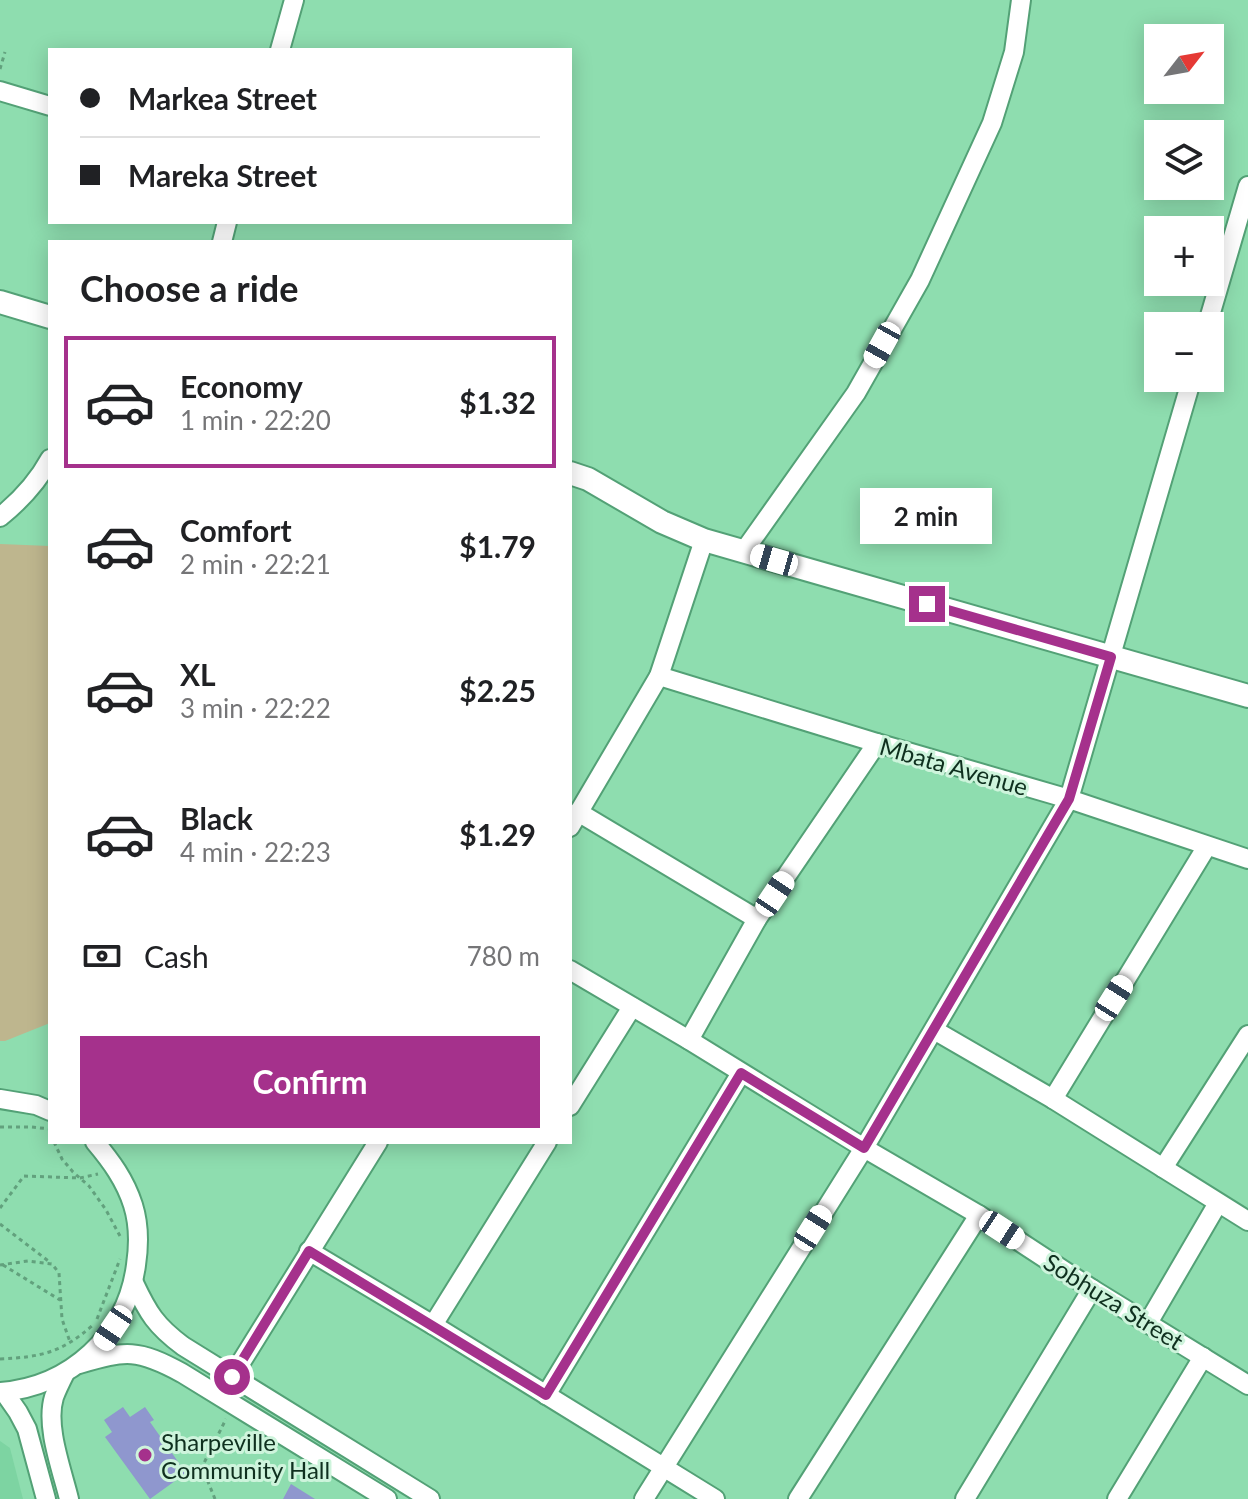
<!DOCTYPE html>
<html lang="en">
<head>
<meta charset="utf-8">
<style>
	:root { --surface:#fff; --page:#f6f6f6; --text:#202124; --muted:#757577; --line:#e0e0e0; --accent:#a5318c }
	body { margin:0; font-family:Lato,sans-serif; background:var(--page); color:var(--text); height:100vh; display:flex; flex-direction:column; font-size:30px; white-space:nowrap }
	* { box-sizing:border-box; margin:0 }
	p { font-size:26px; color:var(--muted) }
	.icon { flex:none; width:44px; height:44px; fill:none; stroke:currentColor; stroke-width:2; stroke-linecap:round; stroke-linejoin:round }
	.map { position:relative; flex:1; overflow:hidden }
	.panel { position:absolute; left:48px; top:240px; width:524px; height:904px; display:flex; flex-direction:column; background:var(--surface); border-radius:0px; box-shadow:0 4px 20px #0003 }
	.panel>* { flex:none }
	.hud { position:absolute; left:48px; top:48px; width:524px; height:176px; border-radius:0px; box-shadow:0 4px 20px #0003; display:grid; align-content:center; height:176px; padding:0 32px; background:var(--surface) }
	.needle { width:52px; rotate:59deg }
	.tools { position:absolute; left:1144px; top:24px; display:grid; gap:16px }
	.tools a { display:grid; place-items:center; width:80px; height:80px; border-radius:0px; background:var(--surface); box-shadow:0 4px 20px #0003; font-size:40px }
	.end { position:absolute; width:36px; height:36px; margin:-18px; border:10px solid #a5318c; background:#fff; box-shadow:0 0 0 4px #fff }
	.from { border-radius:50% }
	.bubble { position:absolute; height:56px; border-radius:0px; background:var(--surface); box-shadow:0 4px 20px #0003; font-size:26px; font-weight:700; line-height:56px; text-align:center }
	.car { position:absolute; width:24px; height:48px; margin:-24px -12px; border-radius:10px; box-shadow:0 0 6px 2px #0007; background:linear-gradient(#fff 24%,#345 0 40%,#fff 0 76%,#345 0 86%,#fff 0) }
	.hud b { display:flex; align-items:center; gap:28px; height:76px; font-size:30px }
	.hud b+b { border-top:2px solid var(--line) }
	.hud i { width:20px; height:20px; background:var(--text) }
	ul { padding:0; list-style:none }
	li { display:flex; align-items:center; gap:24px; height:132px; margin:0 16px 12px; padding:0 16px; border:4px solid transparent; border-radius:0px }
	li div { flex:1 }
	li b { display:block; font-size:30px }
	li em { font-style:normal; font-weight:700 }
	li.current { border-color:var(--accent) }
	li>.icon { width:72px; height:72px; stroke-width:1.5 }
	h2 { padding:0 32px; font-size:36px; line-height:96px }
	.pay { display:flex; align-items:center; gap:20px; height:88px; padding:0 32px; font-size:30px }
	.pay p { margin-inline-start:auto }
	.button { display:flex; gap:16px; margin-top:auto; padding:16px 32px }
	.button a { flex:1; height:92px; border-radius:0px; background:var(--accent); color:#fff; font-size:32px; font-weight:700; line-height:92px; text-align:center }
	.map>svg:first-child { display:block }
</style>
</head>
<body>
<div class="map">
<svg width="1248" height="1499" viewBox="0 0 1248 1499">
	<rect width="100%" height="100%" fill="#8eddaf"/>
	<path fill="#7dd4a2" d="M0,1441L10,1448L23,1499H0Z"/>
	<path fill="#beb68e" d="M0,544L50,546V1023L5,1041H0Z"/>
	<g fill="#8f97ce">
		<path d="M123,1407L130,1417L145,1407L154,1420L150,1422L186,1473L150,1499L105,1437L112,1432L104,1420Z"/>
		<path d="M291,1484L315,1499H283Z"/>
	</g>
	<g fill="none" stroke-linecap="round" stroke-linejoin="round">
		<defs>
			<g id="minor">
				<path d="M280,50L294,0"/>
				<path d="M0,91L50,106"/>
				<path d="M222,242L227,222"/>
				<path d="M1207,326L1248,186"/>
				<path d="M0,517C21,500 37,483 50,459"/>
				<path d="M744,551L856,393L920,280L992,123L1014,52L1021,0"/>
				<path d="M659,676L877,743L1069,799L1248,859"/>
				<path d="M578,812L757,919"/>
				<path d="M570,827L659,676L704,540"/>
				<path d="M570,970L689,1040L864,1148L979,1215L1092,1289L1248,1385"/>
				<path d="M934,1030L1053,1099L1248,1221"/>
				<path d="M689,1040L757,919L877,743"/>
				<path d="M0,1099L36,1105L50,1111"/>
				<path d="M1053,1099L1207,846"/>
				<path d="M570,1106L632,1007"/>
				<path d="M1163,1168L1248,1035"/>
				<path d="M309,1251L433,1325L715,1499"/>
				<path d="M134,1283C148,1313 156,1326 183,1346L430,1499"/>
				<path d="M1148,1323L1218,1203"/>
				<path d="M433,1325L547,1142"/>
				<path d="M79,1364C126,1350 138,1349 182,1373L387,1499"/>
				<path d="M65,1373C61,1381 57,1389 54,1397C45,1426 62,1470 69,1499"/>
				<path d="M225,1388L378,1142"/>
				<path d="M0,1392C70,1387 127,1335 136,1265C139,1245 139,1224 133,1205C125,1180 111,1161 95,1142"/>
				<path d="M4,1392L18,1412L27,1429L46,1499"/>
				<path d="M546,1395L741,1073"/>
				<path d="M644,1499L864,1148L1069,799L1192,378"/>
				<path d="M798,1499L979,1215"/>
				<path d="M965,1499L1092,1289"/>
				<path d="M1117,1499L1203,1357"/>
			</g>
			<g id="major">
				<path d="M0,302L50,317"/>
				<path d="M570,473L588,479L662,522L704,540L1248,696"/>
			</g>
		</defs>
		<use href="#minor" stroke="#53a176" stroke-width="22"/>
		<use href="#major" stroke="#53a176" stroke-width="26"/>
		<g stroke="#62a17d" stroke-width="3" stroke-dasharray="4 4" stroke-linecap="butt">
			<path d="M0,69L5,52"/>
			<path d="M0,1127H31L50,1129"/>
			<path d="M54,1142L62,1159L73,1172L89,1186L106,1210L120,1236"/>
			<path d="M0,1208L24,1176L80,1178L98,1174"/>
			<path d="M0,1224L51,1263"/>
			<path d="M0,1265L28,1261L52,1264L59,1273L62,1319L70,1342"/>
			<path d="M3,1265L60,1300"/>
			<path d="M97,1319L120,1259"/>
			<path d="M0,1359C41,1357 61,1353 93,1325"/>
			<path d="M215,1499L202,1467L226,1419"/>
		</g>
		<use href="#minor" stroke="#fff" stroke-width="18"/>
		<use href="#major" stroke="#fff" stroke-width="22"/>
	</g>
	<g fill="none" stroke-linecap="round" stroke-linejoin="round">
		<path stroke="#a5318c" stroke-width="10" d="M232,1377L309,1251L546,1395L741,1073L864,1148L1069,799L1111,657L927,604"/>
	</g>
	<circle fill="#a5318c" stroke="#cef4dc" stroke-width="3" cx="145" cy="1455" r="8"/>
	<g text-anchor="middle" dominant-baseline="central" stroke-width="6" stroke-linejoin="round" paint-order="stroke">
		<g font-size="24" fill="#0f301f" stroke="#cef4dc">
			<text transform="translate(954 766) rotate(16)">Mbata Avenue</text>
			<text transform="translate(1114 1301) rotate(32)">Sobhuza Street</text>
		</g>
		<g font-size="24" fill="#0f301f" stroke="#cef4dc" text-anchor="start">
			<text x="161" y="1441">Sharpeville<tspan x="161" dy="28">Community Hall</tspan></text>
		</g>
	</g>
</svg>
<div class="tools">
<a><svg class="needle" viewBox="-14 -14 28 28"><path d="M0-13l5 13h-10z" fill="#e53935"/><path d="M0 13l5-13h-10z" fill="#757577"/></svg></a>
<a><svg class="icon" aria-label="layers" viewBox="0 0 24 24"><path d="M12 4l9 5-9 5-9-5zM3 14l9 5 9-5"/></svg></a>
<a>+</a>
<a>−</a>
</div>
<i class="end from" style="left:232px;top:1377px"></i>
<i class="end" style="left:927px;top:604px"></i>
<div class="bubble" style="left:860px;top:488px;width:132px">2 min</div>
<i class="car" style="left:882px;top:345px;rotate:209deg"></i>
<i class="car" style="left:774px;top:560px;rotate:286deg"></i>
<i class="car" style="left:775px;top:894px;rotate:34deg"></i>
<i class="car" style="left:1114px;top:998px;rotate:32deg"></i>
<i class="car" style="left:813px;top:1228px;rotate:32deg"></i>
<i class="car" style="left:1002px;top:1230px;rotate:123deg"></i>
<i class="car" style="left:113px;top:1328px;rotate:214deg"></i>
<div class="hud">
<b><i class="from"></i>Markea Street</b>
<b><i></i>Mareka Street</b>
</div>
<section class="panel">
<h2>Choose a ride</h2>
<ul>
<li class="current"><svg class="icon" aria-label="car" viewBox="0 0 24 24"><path d="M5 17H2v-5l4-1 3-4h7l3 4 3 1v5h-3M9 17h6M6 11h13"/><circle cx="7" cy="17" r="2"/><circle cx="17" cy="17" r="2"/></svg><div><b>Economy</b><p>1 min · 22:20</p></div><em>$1.32</em></li>
<li><svg class="icon" aria-label="car" viewBox="0 0 24 24"><path d="M5 17H2v-5l4-1 3-4h7l3 4 3 1v5h-3M9 17h6M6 11h13"/><circle cx="7" cy="17" r="2"/><circle cx="17" cy="17" r="2"/></svg><div><b>Comfort</b><p>2 min · 22:21</p></div><em>$1.79</em></li>
<li><svg class="icon" aria-label="car" viewBox="0 0 24 24"><path d="M5 17H2v-5l4-1 3-4h7l3 4 3 1v5h-3M9 17h6M6 11h13"/><circle cx="7" cy="17" r="2"/><circle cx="17" cy="17" r="2"/></svg><div><b>XL</b><p>3 min · 22:22</p></div><em>$2.25</em></li>
<li><svg class="icon" aria-label="car" viewBox="0 0 24 24"><path d="M5 17H2v-5l4-1 3-4h7l3 4 3 1v5h-3M9 17h6M6 11h13"/><circle cx="7" cy="17" r="2"/><circle cx="17" cy="17" r="2"/></svg><div><b>Black</b><p>4 min · 22:23</p></div><em>$1.29</em></li>
</ul>
<div class="pay"><svg class="icon" aria-label="cash" viewBox="0 0 24 24"><path d="M3 7h18v10H3z"/><circle cx="12" cy="12" r="2"/></svg>Cash<p>780 m</p></div>
<div class="button"><a>Confirm</a></div>
</section>
</div>
</body>
</html>
